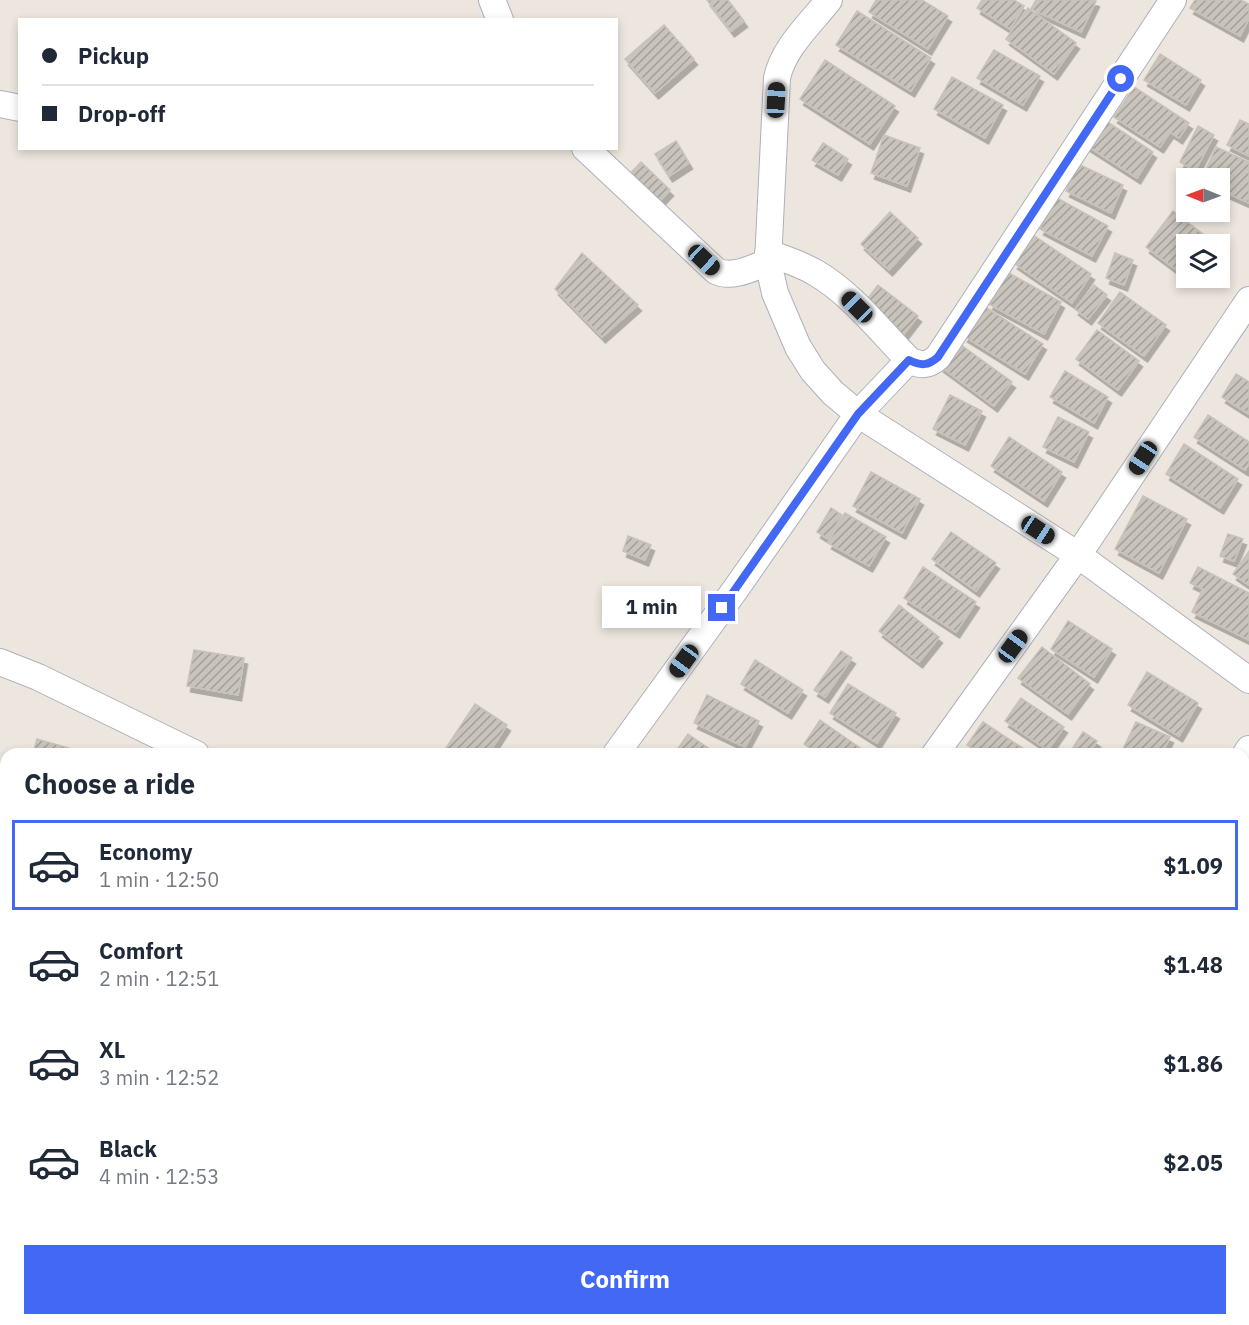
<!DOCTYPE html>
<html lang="en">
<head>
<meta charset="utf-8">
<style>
	:root { --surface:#fff; --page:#f6f6f7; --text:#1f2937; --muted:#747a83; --line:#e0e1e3; --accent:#4369f4 }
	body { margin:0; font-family:"IBM Plex Sans",sans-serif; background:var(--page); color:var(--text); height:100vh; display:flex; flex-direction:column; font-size:22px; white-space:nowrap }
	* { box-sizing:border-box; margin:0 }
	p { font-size:20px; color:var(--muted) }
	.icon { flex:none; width:33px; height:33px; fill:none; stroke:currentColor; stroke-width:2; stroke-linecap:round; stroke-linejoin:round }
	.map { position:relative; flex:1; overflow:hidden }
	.details { position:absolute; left:0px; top:748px; width:1250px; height:578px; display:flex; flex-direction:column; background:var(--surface); border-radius:18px 18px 0 0; box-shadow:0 3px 9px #0003 }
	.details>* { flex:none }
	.banner { position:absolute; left:18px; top:18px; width:600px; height:132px; border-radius:0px; box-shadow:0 3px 9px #0003; display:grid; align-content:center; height:132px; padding:0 24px; background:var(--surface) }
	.needle { width:39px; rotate:271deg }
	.tools { position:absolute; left:1176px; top:168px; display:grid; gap:12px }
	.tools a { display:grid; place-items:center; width:54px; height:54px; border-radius:0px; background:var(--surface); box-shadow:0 3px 9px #0003; font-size:30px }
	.end { position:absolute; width:27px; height:27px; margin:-14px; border:8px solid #4369f4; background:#fff; box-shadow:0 0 0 3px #fff }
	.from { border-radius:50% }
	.bubble { position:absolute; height:42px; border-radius:0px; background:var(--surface); box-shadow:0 3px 9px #0003; font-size:20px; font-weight:700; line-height:42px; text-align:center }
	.car { position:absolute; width:18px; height:36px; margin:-18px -9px; border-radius:8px; box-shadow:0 0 4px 2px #0007; background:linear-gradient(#222 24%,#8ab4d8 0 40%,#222 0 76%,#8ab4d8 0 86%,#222 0) }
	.banner b { display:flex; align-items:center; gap:21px; height:57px; font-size:22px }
	.banner b+b { border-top:2px solid var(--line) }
	.banner i { width:15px; height:15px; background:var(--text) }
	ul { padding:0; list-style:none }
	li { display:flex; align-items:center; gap:18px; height:90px; margin:0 12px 9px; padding:0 12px; border:3px solid transparent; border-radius:0px }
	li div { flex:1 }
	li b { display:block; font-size:22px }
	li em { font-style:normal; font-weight:700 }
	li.active { border-color:var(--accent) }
	li>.icon { width:54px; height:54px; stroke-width:1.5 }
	h2 { padding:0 24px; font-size:27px; line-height:72px }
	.primary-button { display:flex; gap:12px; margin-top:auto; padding:12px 24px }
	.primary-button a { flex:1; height:69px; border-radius:0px; background:var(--accent); color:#fff; font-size:24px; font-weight:700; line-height:69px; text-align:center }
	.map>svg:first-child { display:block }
</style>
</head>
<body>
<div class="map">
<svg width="1249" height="1325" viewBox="0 0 1249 1325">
	<defs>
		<pattern id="building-hatch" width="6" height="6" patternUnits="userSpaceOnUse" patternTransform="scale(1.5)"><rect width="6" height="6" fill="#c8c4bc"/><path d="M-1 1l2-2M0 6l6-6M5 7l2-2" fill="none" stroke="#a39f99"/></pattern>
		<filter id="shadow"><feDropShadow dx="3.5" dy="6" stdDeviation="0" flood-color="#0004"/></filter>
	</defs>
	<rect width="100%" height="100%" fill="#ece6de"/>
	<g fill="url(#building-hatch)" stroke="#c8c2b7" stroke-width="1.5" filter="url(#shadow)">
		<path d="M707,0H728L744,21L731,31Z"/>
		<path d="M876,0H922L948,16L928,49L869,12Z"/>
		<path d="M982,0H1014L1024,6L1010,29L977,8Z"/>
		<path d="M1036,0H1094L1096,1L1081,32L1031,9Z"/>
		<path d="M1195,0H1241L1249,4V18L1240,36L1190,8Z"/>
		<path d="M1028,8L1076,43L1054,74L1006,39Z"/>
		<path d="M857,11L931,58L911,91L836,45Z"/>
		<path d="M664,25L694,59L655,93L625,59Z"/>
		<path d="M994,50L1040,76L1023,105L977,78Z"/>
		<path d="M1160,54L1201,80L1186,105L1144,80Z"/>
		<path d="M825,60L895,106L870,144L800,99Z"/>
		<path d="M952,77L1003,105L985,138L934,109Z"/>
		<path d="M1134,87L1189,123L1179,138L1170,132L1160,147L1114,117Z"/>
		<path d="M1103,119L1153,152L1137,178L1086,145Z"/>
		<path d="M1240,120L1249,124V156L1227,145Z"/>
		<path d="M1198,126L1214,135L1195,171L1180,162Z"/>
		<path d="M884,135L920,148L907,186L871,173Z"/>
		<path d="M676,141L689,163L669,176L655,154Z"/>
		<path d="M823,143L848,159L838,175L812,160Z"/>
		<path d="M1216,147L1249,162V203L1220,190V178H1202Z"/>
		<path d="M641,162L670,190L654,207L625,179Z"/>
		<path d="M1078,164L1123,185L1111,213L1066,191Z"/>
		<path d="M1057,198L1108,226L1092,256L1040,229Z"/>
		<path d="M1173,211L1216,244H1186V277L1146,247Z"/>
		<path d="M890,212L918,238L889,270L861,244Z"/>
		<path d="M1033,235L1091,274L1072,303L1014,263Z"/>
		<path d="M582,253L638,305L602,337L555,289Z"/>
		<path d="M1115,253L1133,260L1124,285L1106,278Z"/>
		<path d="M1007,272L1061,302L1044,334L989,304Z"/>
		<path d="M878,285L918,316L895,346L855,315Z"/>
		<path d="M1094,285L1107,295L1088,319L1075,309Z"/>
		<path d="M1120,292L1166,325L1144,356L1098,323Z"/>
		<path d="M982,305L1043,344L1025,374L964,336Z"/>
		<path d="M1097,330L1139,361L1118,390L1076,359Z"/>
		<path d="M957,342L1012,382L994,406L940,366Z"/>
		<path d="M1065,371L1108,397L1094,423L1050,397Z"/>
		<path d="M1236,374L1249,382V414L1222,397Z"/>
		<path d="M950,395L982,411L965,445L933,429Z"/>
		<path d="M1208,415L1249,442V463L1245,470L1194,437Z"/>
		<path d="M1058,417L1089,432L1074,462L1043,447Z"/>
		<path d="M1009,437L1062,472L1044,501L991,466Z"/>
		<path d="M1184,444L1238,479L1220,508L1166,474Z"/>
		<path d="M871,472L920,499L902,533L853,506Z"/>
		<path d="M1143,496L1187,519L1159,573L1115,549Z"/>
		<path d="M831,508L842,515L828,539L817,532Z"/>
		<path d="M845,513L886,537L869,566L828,543Z"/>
		<path d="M951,532L996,563L976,591L932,559Z"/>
		<path d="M1228,534L1243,539L1234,561L1220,556Z"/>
		<path d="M628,536L651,545L645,560L623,551Z"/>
		<path d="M1249,551V585L1233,574Z"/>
		<path d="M923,567L976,602L956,632L904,598Z"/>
		<path d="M1198,567L1249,593V640L1192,612L1203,589L1190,583Z"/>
		<path d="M899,605L939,637L919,662L879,631Z"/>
		<path d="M1068,621L1112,649L1094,677L1051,649Z"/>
		<path d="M1042,647L1090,684L1068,714L1018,678Z"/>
		<path d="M194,650L244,658L238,695L187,686Z"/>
		<path d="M841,651L852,658L825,697L814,690Z"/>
		<path d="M755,660L803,690L788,713L741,684Z"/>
		<path d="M1147,672L1198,703L1179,736L1128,705Z"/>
		<path d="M848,684L896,713L877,743L830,713Z"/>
		<path d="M707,695L759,721L745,747L694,723Z"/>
		<path d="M1021,698L1064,727L1048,750L1005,721Z"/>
		<path d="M475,704L507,725L492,748L498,752L497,754H442Z"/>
		<path d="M820,720L866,752L864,754H819L804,744Z"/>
		<path d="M983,722L1027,751L1025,754H982L967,745Z"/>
		<path d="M1136,722L1170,737L1162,754H1129L1122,751Z"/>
		<path d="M1083,732L1097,741L1089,754H1081L1072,749Z"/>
		<path d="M688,734L717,754H674Z"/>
		<path d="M37,739L89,754H33Z"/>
		<path d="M1244,847L1249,850V889L1244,885Z"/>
		<path d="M1249,898V926L1244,935V906Z"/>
		<path d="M1244,1003L1249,1006V1049L1244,1046Z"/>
		<path d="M109,1320H149L146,1325H106Z"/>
		<path d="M391,1320H412L420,1325H388Z"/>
		<path d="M429,1320H464L462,1325H439Z"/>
		<path d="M576,1320H641L637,1325H583Z"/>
		<path d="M668,1320H687L684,1325H665Z"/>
		<path d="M700,1320H722L729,1325H696Z"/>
		<path d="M935,1320H949L956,1325H931Z"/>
		<path d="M965,1320H1013L1011,1325H976Z"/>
		<path d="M1019,1320H1033L1038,1323L1037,1325H1017Z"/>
		<path d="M1082,1320H1132L1139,1325H1081L1080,1324Z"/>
	</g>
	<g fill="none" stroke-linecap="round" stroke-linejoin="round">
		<defs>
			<g id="street">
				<path d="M492,0L500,20"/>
				<path d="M0,104L20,108"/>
				<path d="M585,148L716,271C732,279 752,268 768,262"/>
				<path d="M768,253C785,259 801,264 816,273C852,294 880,331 909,360C921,366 928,366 938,357L1173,0"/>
				<path d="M909,360L858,414L1078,555L1249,680"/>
				<path d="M0,662L38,677L196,754"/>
				<path d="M616,754L735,590L858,414L833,393L813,371L798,347L775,293L768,262L777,78C783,48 811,23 829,0"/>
				<path d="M935,754L1078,555L1249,300"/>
				<path d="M1244,757L1249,749"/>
				<path d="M0,1193L6,1200"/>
				<path d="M1244,1273L1249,1265"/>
				<path d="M218,1320L235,1325"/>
				<path d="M245,1325L269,1323"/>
				<path d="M530,1325L533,1320"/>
				<path d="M855,1325L858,1320"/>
				<path d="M1211,1325L1214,1320"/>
			</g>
		</defs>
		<use href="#street" stroke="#aeb1bb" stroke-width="28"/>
		<use href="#street" stroke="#fff" stroke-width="26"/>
	</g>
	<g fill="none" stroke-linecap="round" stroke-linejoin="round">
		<path stroke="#4369f4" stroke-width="8" d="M722,608L858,414L909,360C921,366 928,366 938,357L1121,79"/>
	</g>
</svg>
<div class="tools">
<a><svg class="needle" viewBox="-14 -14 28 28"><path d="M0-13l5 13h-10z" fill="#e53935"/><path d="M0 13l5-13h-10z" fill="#747a83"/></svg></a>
<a><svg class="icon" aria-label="layers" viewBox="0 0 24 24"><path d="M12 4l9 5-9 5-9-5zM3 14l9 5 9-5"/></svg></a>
</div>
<i class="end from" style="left:1121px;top:79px"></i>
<i class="end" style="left:722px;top:608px"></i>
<div class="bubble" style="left:602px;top:586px;width:99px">1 min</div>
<i class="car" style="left:776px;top:100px;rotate:3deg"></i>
<i class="car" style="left:704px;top:260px;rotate:133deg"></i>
<i class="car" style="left:857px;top:307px;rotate:315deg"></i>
<i class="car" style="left:1143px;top:458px;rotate:213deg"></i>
<i class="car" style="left:1038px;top:530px;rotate:123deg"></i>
<i class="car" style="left:1013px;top:646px;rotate:36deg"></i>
<i class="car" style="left:684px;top:661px;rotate:216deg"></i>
<div class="banner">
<b><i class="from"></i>Pickup</b>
<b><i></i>Drop-off</b>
</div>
<section class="details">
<h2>Choose a ride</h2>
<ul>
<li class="active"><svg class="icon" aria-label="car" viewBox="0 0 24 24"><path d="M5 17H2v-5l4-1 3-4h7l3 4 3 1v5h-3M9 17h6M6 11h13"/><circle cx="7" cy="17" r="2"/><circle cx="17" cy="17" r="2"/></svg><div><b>Economy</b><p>1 min · 12:50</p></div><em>$1.09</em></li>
<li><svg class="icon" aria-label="car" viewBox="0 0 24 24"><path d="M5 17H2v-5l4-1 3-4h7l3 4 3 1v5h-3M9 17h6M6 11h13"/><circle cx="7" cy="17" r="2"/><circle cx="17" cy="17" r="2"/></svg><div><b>Comfort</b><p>2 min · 12:51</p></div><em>$1.48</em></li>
<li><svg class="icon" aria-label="car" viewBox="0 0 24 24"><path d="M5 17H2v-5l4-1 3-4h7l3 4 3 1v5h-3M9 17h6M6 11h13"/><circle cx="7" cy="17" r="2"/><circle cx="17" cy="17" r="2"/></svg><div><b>XL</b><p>3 min · 12:52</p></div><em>$1.86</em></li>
<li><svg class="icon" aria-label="car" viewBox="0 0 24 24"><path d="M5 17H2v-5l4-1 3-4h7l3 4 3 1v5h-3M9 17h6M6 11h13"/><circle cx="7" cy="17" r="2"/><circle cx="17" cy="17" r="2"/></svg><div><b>Black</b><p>4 min · 12:53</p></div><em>$2.05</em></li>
</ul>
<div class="primary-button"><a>Confirm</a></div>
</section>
</div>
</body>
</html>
